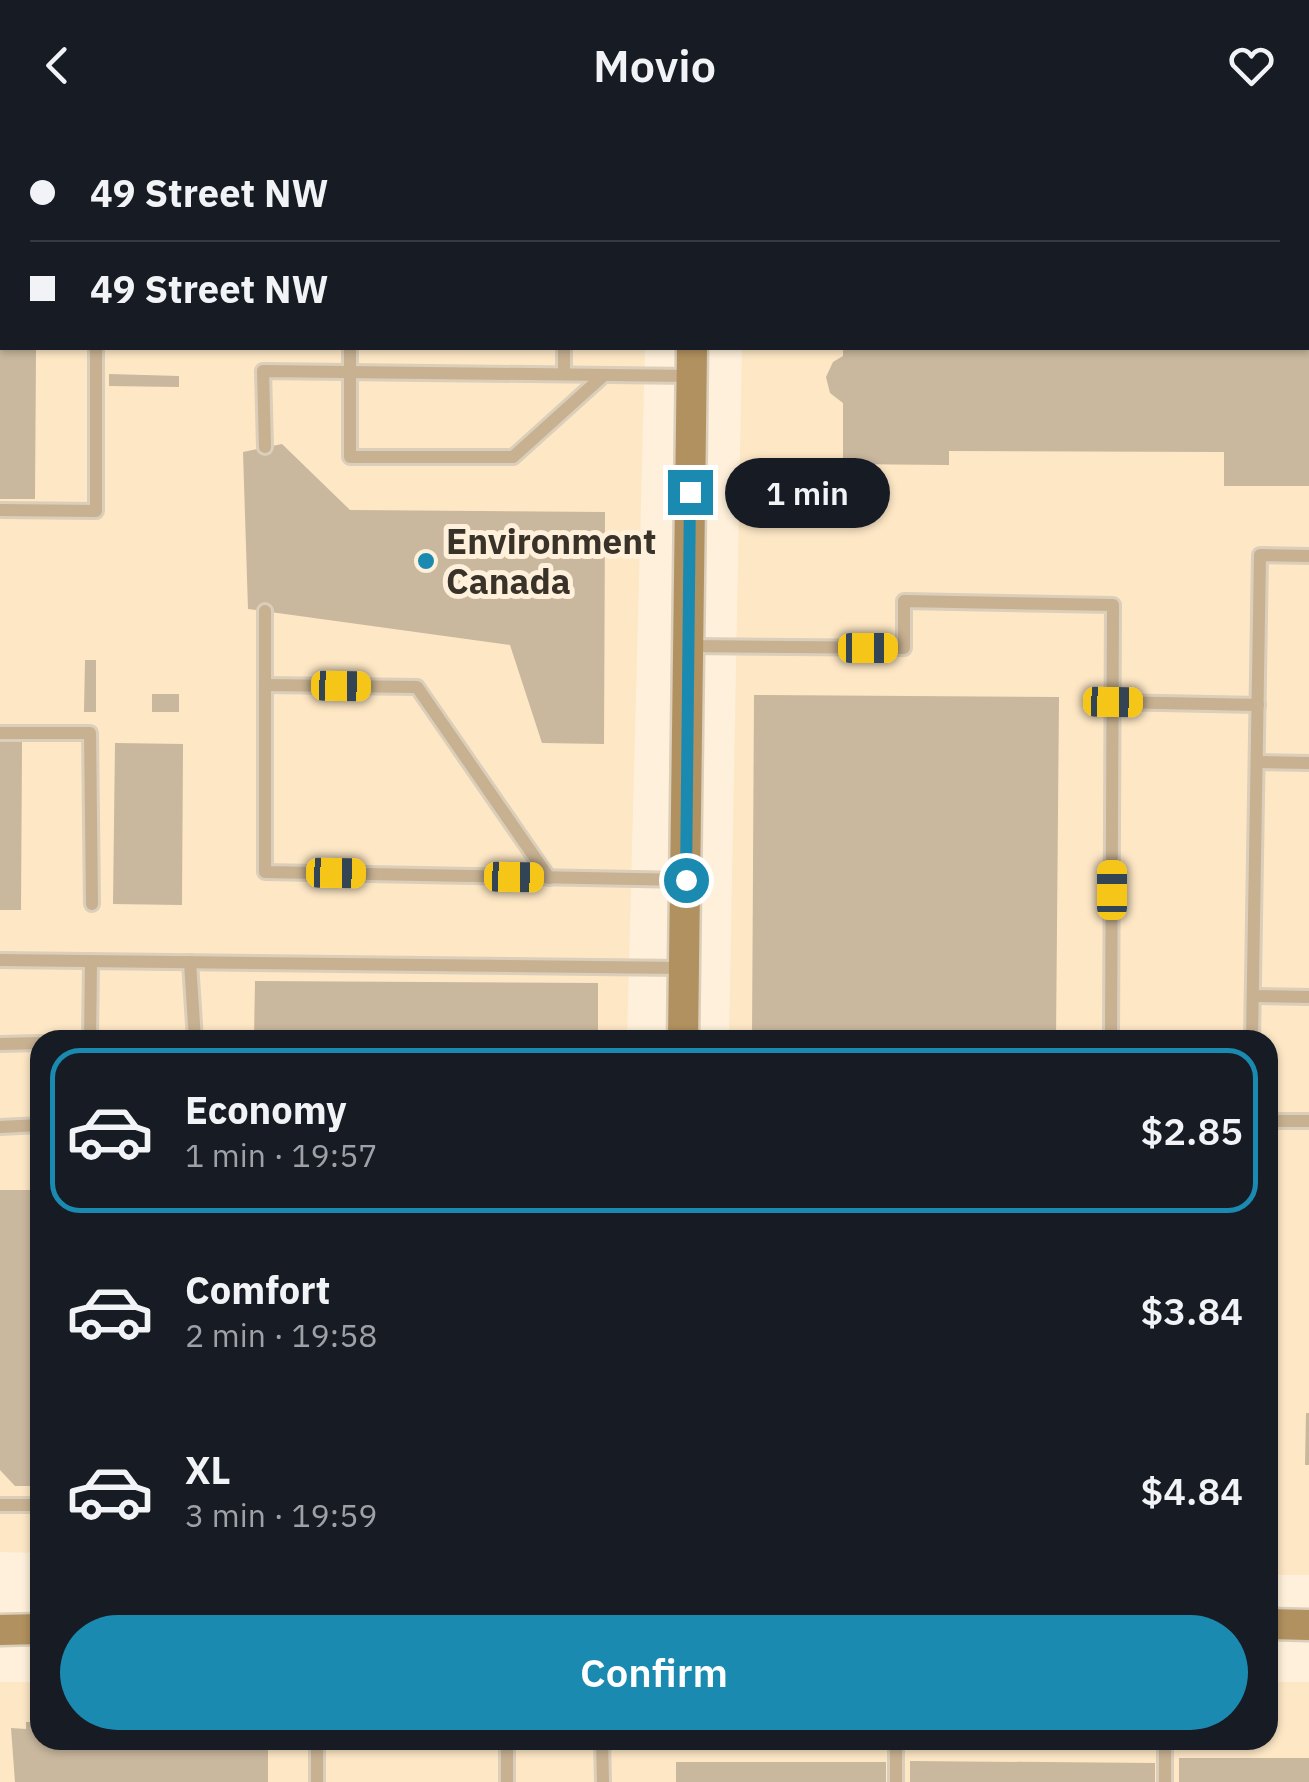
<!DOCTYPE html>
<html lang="en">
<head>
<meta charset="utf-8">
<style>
	:root { --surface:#171b24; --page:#20242c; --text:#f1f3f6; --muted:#9ea1a6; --line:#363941; --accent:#1b8ab0 }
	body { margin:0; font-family:"IBM Plex Sans",sans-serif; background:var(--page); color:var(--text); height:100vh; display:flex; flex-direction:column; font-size:38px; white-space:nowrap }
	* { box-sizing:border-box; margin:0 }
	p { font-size:32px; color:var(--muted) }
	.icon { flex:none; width:55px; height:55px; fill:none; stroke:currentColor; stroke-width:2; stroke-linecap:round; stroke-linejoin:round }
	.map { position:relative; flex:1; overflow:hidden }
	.drawer { position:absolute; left:30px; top:900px; width:1248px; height:720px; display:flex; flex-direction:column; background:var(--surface); border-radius:30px; box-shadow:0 2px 8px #0004 }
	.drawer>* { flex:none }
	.banner { position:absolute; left:0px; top:0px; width:1310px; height:220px; box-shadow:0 2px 8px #0004; display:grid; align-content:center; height:220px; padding:0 30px; background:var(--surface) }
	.end { position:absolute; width:45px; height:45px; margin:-22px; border:12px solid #1b8ab0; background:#fff; box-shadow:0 0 0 5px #fff }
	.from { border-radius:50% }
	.bubble { position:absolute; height:70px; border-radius:35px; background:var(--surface); box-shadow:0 2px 8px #0004; font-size:32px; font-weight:600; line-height:70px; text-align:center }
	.car { position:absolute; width:30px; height:60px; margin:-30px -15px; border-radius:12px; box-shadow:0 0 8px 2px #0007; background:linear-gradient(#f5c518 24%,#345 0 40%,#f5c518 0 76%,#345 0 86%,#f5c518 0) }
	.banner b { display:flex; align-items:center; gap:35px; height:95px; font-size:38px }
	.banner b+b { border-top:2px solid var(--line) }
	.banner i { width:25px; height:25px; background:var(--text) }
	ul { padding:18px 0 0; list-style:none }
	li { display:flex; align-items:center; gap:30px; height:165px; margin:0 20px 15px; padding:0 10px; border:5px solid transparent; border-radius:30px }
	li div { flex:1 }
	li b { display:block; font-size:38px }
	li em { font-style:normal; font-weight:600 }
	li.selected { border-color:var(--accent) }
	li>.icon { width:90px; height:90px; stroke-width:1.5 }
	.cta { display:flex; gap:20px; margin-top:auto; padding:20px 30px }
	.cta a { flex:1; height:115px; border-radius:60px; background:var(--accent); color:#fff; font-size:40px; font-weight:600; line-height:115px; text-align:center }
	header { display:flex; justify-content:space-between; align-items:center; height:130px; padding:0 30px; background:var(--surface); font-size:45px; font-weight:600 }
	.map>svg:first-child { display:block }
</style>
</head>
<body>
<header><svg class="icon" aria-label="back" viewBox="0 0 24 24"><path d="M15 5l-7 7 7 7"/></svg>Movio<svg class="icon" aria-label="heart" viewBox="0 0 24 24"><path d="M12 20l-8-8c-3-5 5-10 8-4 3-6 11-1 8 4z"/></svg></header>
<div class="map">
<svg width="1309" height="1652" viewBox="0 0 1309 1652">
	<rect width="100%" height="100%" fill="#fef0da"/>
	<g fill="#fde7c5">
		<path d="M0,0H651L2,2V218H645L627,910H40V1423L0,1422Z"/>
		<path d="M746,0H1309V1445H1268V910H729L742,218H1308V2Z"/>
		<path d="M0,1552H40V1610H1268V1552H1309V1652H0Z"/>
	</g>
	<g fill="#c9b79e">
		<path d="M843,218H1309V356H1224V322L949,321V335L843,334V273L830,263L826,247L833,232L843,226Z"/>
		<path d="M0,220H36L35,369H0Z"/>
		<path d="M109,244L179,246V257L109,256Z"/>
		<path d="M282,314L350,380L605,382L604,614L542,613L510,515L248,479L243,322Z"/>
		<path d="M85,530H96V582H84Z"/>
		<rect x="152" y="564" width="27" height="18"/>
		<path d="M754,565L1059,567L1056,910H752Z"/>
		<path d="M0,611L22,612L21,780H0Z"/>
		<path d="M115,613L183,614L182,775L113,774Z"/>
		<path d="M255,851L598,853V910H254Z"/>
		<path d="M0,1060H40V1356H15L0,1340Z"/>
		<path d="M1306,1283H1309V1335H1305Z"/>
		<path d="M26,1592H40V1610H94V1617H106V1610H268V1652H15L11,1598L26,1599Z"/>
		<rect x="1179" y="1628" width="130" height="24"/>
		<path d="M910,1631L1155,1633V1652H910Z"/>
		<rect x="676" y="1632" width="210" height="20"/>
	</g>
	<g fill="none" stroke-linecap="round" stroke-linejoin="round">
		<defs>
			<g id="lane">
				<path d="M167,0V2"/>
				<path d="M0,164H2"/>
				<path d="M0,207H2"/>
				<path d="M350,218V327H513L604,245"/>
				<path d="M564,218V244"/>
				<path d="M265,317L263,241L692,246"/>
				<path d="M0,380L96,381V218"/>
				<path d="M265,481V742L686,750"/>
				<path d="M689,516L904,518V471L1113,475L1111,910"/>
				<path d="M265,555L417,557L549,748"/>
				<path d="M1113,572L1258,575"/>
				<path d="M0,603H90L92,774"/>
				<path d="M1257,632L1309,633"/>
				<path d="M0,830L682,838"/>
				<path d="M190,832L195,910"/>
				<path d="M1253,866L1309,867"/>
				<path d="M90,910L91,831"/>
				<path d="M1252,910L1260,425L1309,426"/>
				<path d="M0,914L40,913"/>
				<path d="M1268,991H1309"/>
				<path d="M0,997L40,995"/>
				<path d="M0,1375H40"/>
				<path d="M602,1610L603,1652"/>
				<path d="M896,1610V1652"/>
				<path d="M317,1652V1610"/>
				<path d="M507,1652V1610"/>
				<path d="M1165,1652V1610"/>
			</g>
			<g id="secondary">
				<path d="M694,2V0"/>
				<path d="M683,910L692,218"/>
				<path d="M1268,1494L1309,1495"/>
				<path d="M0,1500L40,1499"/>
			</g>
		</defs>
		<use href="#lane" stroke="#dbceba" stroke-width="18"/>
		<use href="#secondary" stroke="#dbceba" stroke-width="35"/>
		<use href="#lane" stroke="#c7b191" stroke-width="12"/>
		<use href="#secondary" stroke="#b1915f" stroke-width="30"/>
	</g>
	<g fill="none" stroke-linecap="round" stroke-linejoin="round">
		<path stroke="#1b8ab0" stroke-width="12" d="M686,750L690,362"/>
	</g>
	<circle fill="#1b8ab0" stroke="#fef0da" stroke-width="4" cx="426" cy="431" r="10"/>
	<g text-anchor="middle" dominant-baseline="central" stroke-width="10" stroke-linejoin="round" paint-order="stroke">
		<g font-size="35" font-weight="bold" fill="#393228" stroke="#fef0da" text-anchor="start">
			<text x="446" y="411">Environment<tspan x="446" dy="40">Canada</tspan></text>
		</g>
	</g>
</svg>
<i class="end from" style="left:686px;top:750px"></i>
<i class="end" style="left:690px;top:362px"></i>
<div class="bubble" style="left:725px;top:328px;width:165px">1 min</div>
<i class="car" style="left:868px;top:518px;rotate:90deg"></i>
<i class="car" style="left:341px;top:556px;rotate:91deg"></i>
<i class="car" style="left:1113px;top:572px;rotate:91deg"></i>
<i class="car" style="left:336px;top:743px;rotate:91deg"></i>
<i class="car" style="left:514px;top:747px;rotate:91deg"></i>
<i class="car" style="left:1112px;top:760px;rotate:0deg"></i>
<div class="banner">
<b><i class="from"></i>49 Street NW</b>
<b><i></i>49 Street NW</b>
</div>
<section class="drawer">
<ul>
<li class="selected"><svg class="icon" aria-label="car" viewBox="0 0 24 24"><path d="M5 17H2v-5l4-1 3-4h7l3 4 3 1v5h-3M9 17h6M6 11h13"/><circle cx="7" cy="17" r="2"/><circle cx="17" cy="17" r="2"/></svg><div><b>Economy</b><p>1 min · 19:57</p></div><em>$2.85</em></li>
<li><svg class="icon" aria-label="car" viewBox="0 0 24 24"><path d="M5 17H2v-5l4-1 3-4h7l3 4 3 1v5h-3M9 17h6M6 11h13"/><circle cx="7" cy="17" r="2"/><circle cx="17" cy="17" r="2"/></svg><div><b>Comfort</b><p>2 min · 19:58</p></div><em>$3.84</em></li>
<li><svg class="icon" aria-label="car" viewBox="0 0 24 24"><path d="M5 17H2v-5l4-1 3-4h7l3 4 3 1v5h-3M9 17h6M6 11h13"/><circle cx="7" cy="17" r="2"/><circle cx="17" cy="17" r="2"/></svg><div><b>XL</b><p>3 min · 19:59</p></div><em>$4.84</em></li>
</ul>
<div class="cta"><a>Confirm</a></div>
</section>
</div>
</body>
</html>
